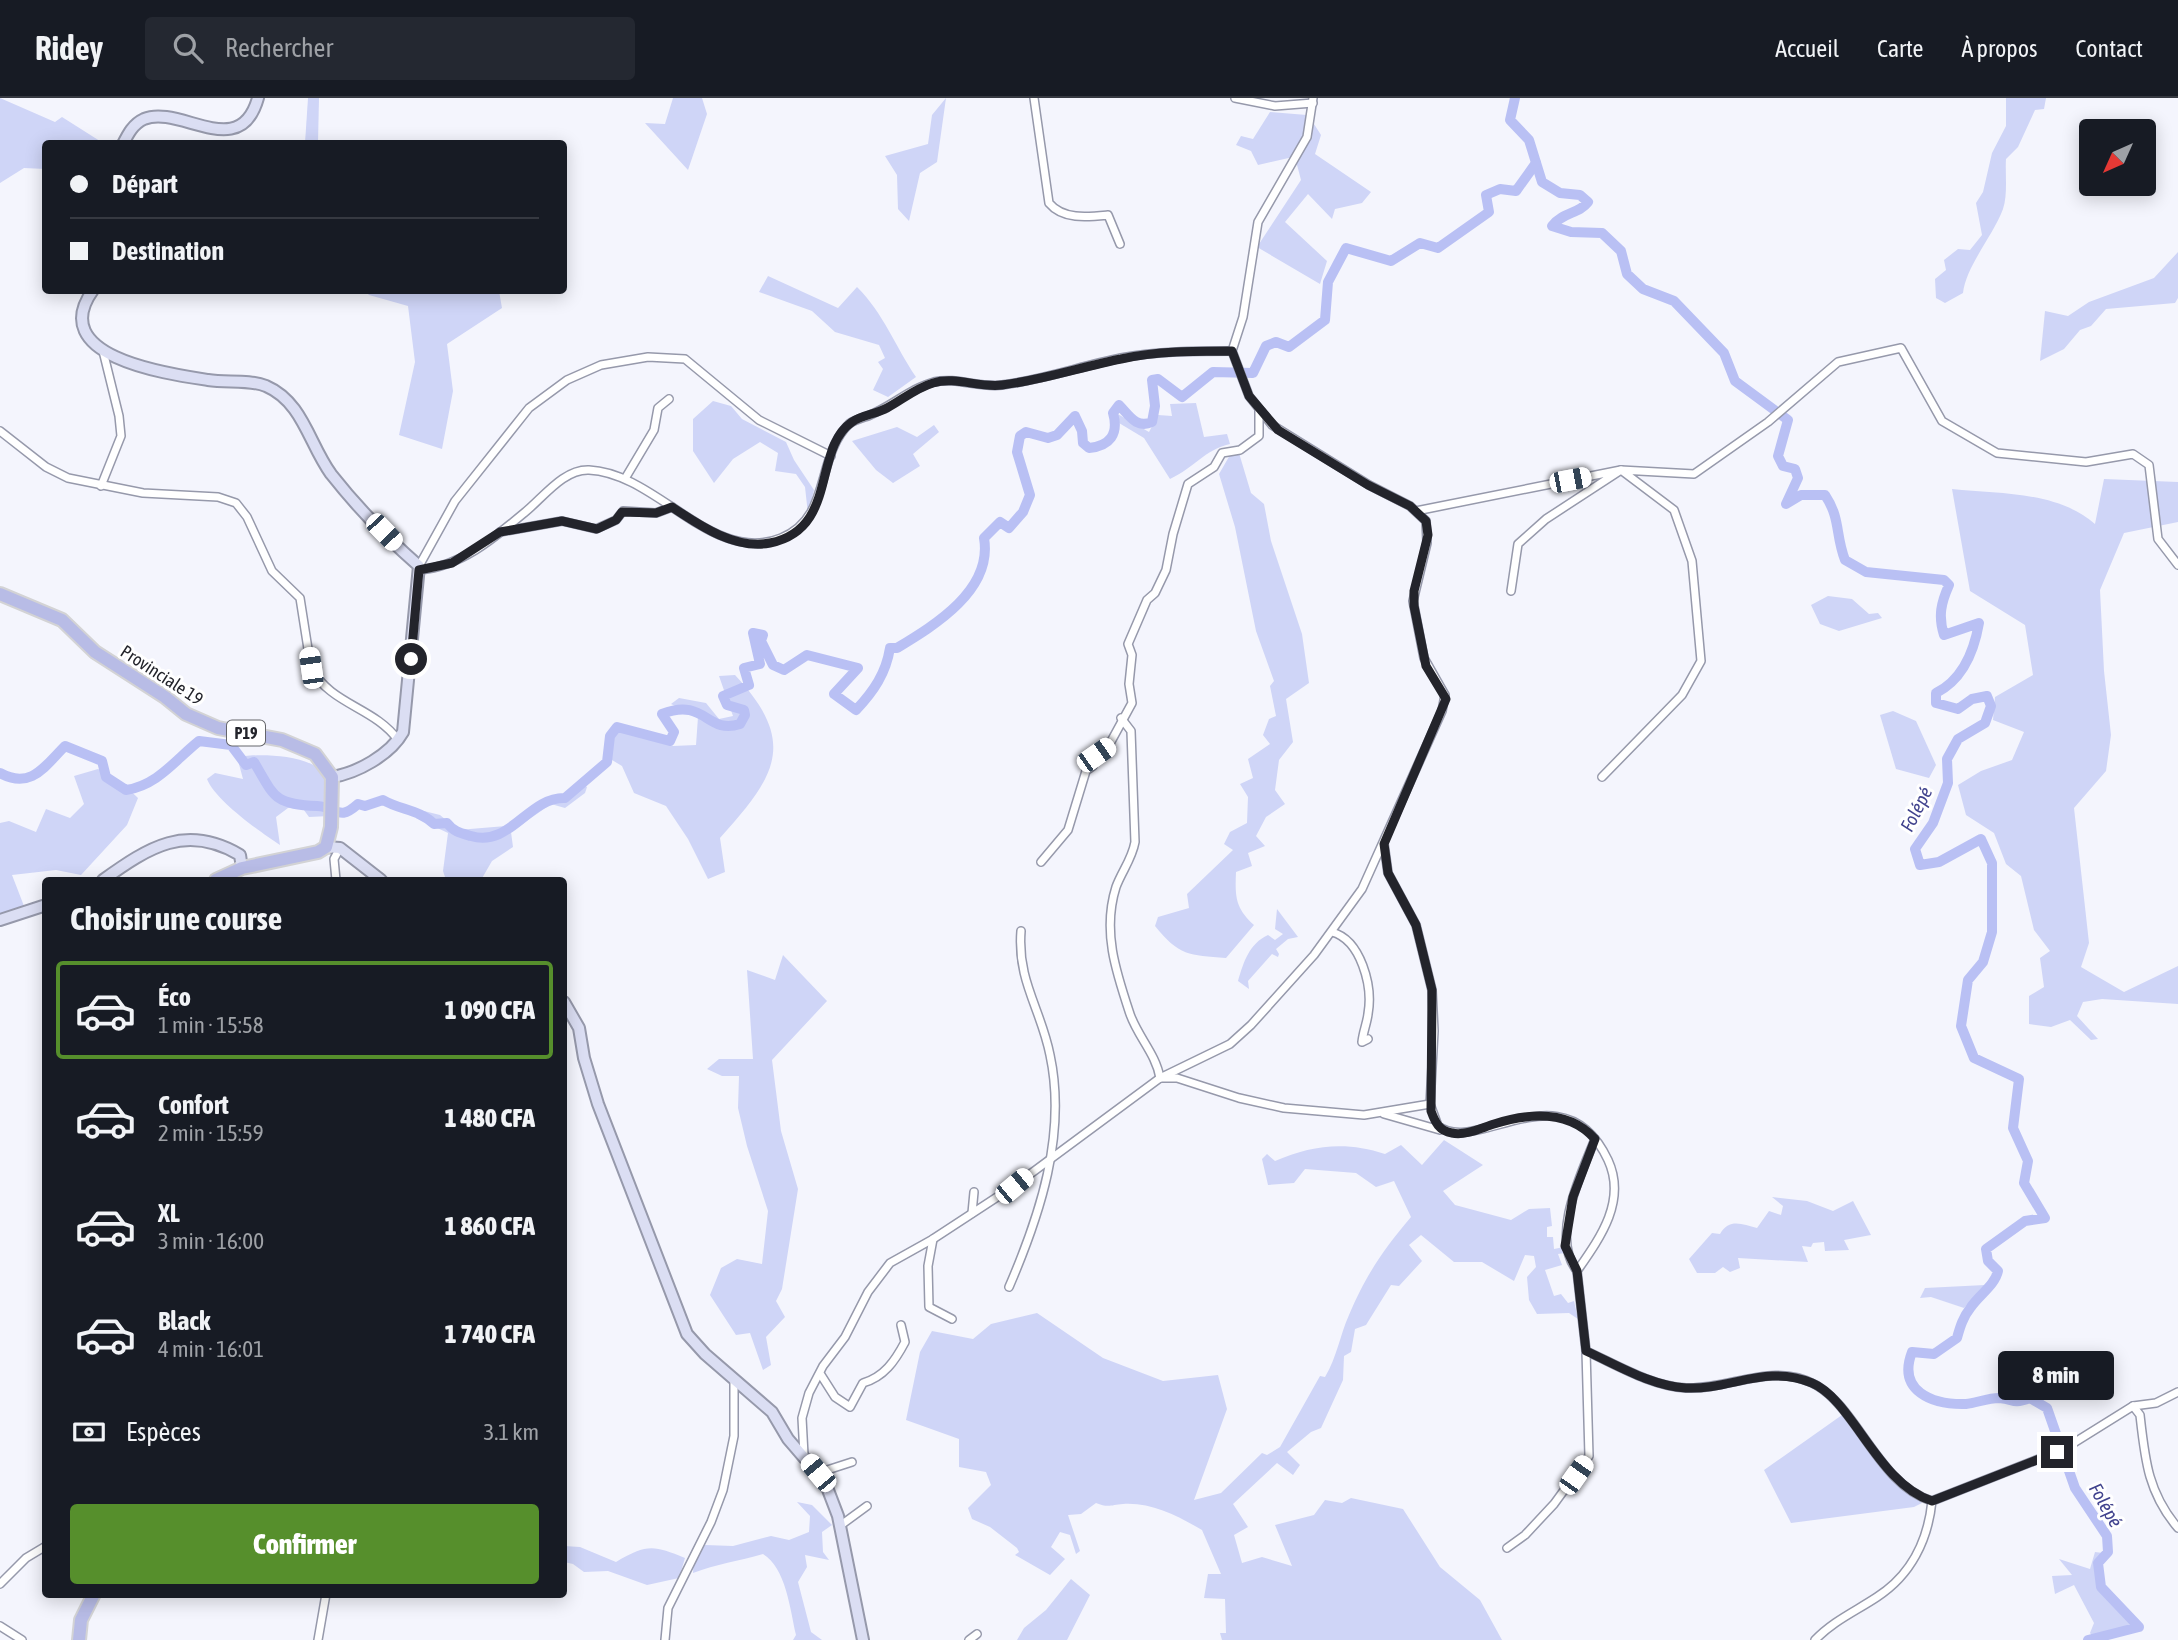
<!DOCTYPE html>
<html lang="fr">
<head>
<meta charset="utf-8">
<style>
	:root { --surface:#171b24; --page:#242831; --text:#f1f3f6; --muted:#9ea1a6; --line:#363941; --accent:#568f2c }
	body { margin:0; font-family:"Asap Condensed",sans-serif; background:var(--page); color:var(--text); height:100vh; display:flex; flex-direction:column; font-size:26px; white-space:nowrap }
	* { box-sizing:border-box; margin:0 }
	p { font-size:23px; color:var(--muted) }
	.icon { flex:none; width:38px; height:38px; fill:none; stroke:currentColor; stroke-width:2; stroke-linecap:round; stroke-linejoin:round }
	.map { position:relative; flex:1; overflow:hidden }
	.panel { position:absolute; left:42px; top:779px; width:525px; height:721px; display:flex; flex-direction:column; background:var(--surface); border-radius:7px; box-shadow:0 4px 18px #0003 }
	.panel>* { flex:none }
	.hud { position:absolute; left:42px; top:42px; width:525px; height:154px; border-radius:7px; box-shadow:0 4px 18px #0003; display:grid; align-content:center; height:154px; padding:0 28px; background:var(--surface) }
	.needle { width:46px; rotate:225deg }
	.controls { position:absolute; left:2079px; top:21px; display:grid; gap:14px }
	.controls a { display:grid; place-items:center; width:77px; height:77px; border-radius:7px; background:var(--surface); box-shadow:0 4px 18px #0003; font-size:35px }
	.end { position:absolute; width:32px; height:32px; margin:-16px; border:9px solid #23242b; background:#fff; box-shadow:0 0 0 4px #fff }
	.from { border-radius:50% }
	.bubble { position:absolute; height:49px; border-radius:7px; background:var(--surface); box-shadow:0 4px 18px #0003; font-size:23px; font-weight:800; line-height:49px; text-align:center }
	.car { position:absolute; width:21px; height:42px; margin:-21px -10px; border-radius:9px; box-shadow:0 0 5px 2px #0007; background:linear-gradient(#fff 24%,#345 0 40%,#fff 0 76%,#345 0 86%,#fff 0) }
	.hud b { display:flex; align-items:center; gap:24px; height:66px; font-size:26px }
	.hud b+b { border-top:2px solid var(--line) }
	.hud i { width:18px; height:18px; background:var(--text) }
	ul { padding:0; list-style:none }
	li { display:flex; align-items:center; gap:21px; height:98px; margin:0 14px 10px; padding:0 14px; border:4px solid transparent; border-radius:7px }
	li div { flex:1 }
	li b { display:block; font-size:26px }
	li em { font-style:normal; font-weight:800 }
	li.current { border-color:var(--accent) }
	li>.icon { width:63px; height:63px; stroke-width:1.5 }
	h2 { padding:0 28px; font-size:32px; line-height:84px }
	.pay { display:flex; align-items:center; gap:18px; height:77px; padding:0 28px; font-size:26px }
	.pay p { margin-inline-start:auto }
	.primary-button { display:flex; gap:14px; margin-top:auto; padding:14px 28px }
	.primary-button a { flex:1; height:80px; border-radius:7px; background:var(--accent); color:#fff; font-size:28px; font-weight:800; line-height:80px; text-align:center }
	header { display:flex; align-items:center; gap:42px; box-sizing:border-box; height:98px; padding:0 35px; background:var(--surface); border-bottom:2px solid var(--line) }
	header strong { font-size:33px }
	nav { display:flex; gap:38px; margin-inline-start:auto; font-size:24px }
	.search { width:490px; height:63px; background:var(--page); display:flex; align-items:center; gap:18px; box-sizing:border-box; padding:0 24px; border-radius:7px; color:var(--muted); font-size:26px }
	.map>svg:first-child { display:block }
</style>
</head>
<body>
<header>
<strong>Ridey</strong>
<div class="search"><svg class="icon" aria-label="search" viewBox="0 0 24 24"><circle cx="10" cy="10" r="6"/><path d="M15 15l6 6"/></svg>Rechercher</div>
<nav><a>Accueil</a><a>Carte</a><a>À propos</a><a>Contact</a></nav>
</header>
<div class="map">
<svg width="2178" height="1542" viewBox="0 0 2178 1542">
	<rect width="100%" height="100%" fill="#f4f5fd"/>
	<g fill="#cfd5f7">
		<path d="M0,0L55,24L62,19L103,45L46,46L45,71L24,70L0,85Z"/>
		<path d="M308,0H319L318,45H305Z"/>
		<path d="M673,0H702L707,16L688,72L645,25L665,26Z"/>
		<path d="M946,0L937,64L920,75L909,123L898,111L897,77L885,58L928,46L932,17Z"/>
		<path d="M2006,0H2046L2044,11L2035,12L2018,49L2006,61C2005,76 2008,96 2003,111C1993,138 1966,168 1963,195L1945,205L1936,200L1935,181L1946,172L1944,162L1958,151L1970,152L1982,137L1976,105L1983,94L1992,55L2006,28Z"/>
		<path d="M1270,14L1307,17V30L1293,59L1258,67L1251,53L1236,47L1241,38L1253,41Z"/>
		<path d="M1314,26L1321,37L1315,56L1371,94L1362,105L1335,111L1332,121L1308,96L1285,124L1327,163L1320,186L1257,149L1301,82L1296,63L1307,48Z"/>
		<path d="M2178,154V200L2175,205L2106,211L2091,228L2080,232L2064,251L2040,263L2045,213L2068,218L2089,204L2154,180Z"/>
		<path d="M768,178L838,210L857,189C884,216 895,248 916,279L888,299L873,292L883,271L878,264L885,260L879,247L835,234L812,213L759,194Z"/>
		<path d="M365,193H499L502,210L447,246L453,293L442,351L399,337L415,264L408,208L369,197Z"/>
		<path d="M713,303L731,308L742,321L786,344L794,362L814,392L808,416L805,389L796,376L775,373L778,355L760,344L733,361L714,385L693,353V321Z"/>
		<path d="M1196,305L1204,339L1227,336L1230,346C1204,352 1194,370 1170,381L1144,340L1119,325L1116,315L1149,334L1158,317L1172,318L1170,306Z"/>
		<path d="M934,327L939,334L913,356L920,368L893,385L876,372L852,343L897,329L917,339Z"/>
		<path d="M1239,355L1251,395L1264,406L1271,443L1302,536L1309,585L1286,601L1293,644L1279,662L1275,692L1285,706L1266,719L1256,738L1265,748L1248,755L1252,768L1236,774C1235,798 1235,810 1254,827L1226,860C1189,857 1179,858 1155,828L1158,819L1189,810L1187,796L1233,752L1224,746L1230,734L1247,725L1248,699L1240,686L1253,680L1248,661L1270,646L1263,637L1269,621L1276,618L1270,588L1274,583L1256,533L1235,429L1219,376L1230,357Z"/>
		<path d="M2104,381L2178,384V424L2124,435L2100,492L2104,573L2111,637L2106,673L2074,710L2089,845L2081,869L2124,894L2178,868V906L2102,901L2083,904L2077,918L2098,941L2091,942L2070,922L2051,929L2029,926V898L2044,889L2040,860L2050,853L2034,832L2021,778L2006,766L1994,735L1966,717L1958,687L1981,673L2012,662L2024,634L1993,622L1995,599L2033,577L2025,527L1970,493L1952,391C2000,396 2057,393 2095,426Z"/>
		<path d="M1828,498L1852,501L1869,516L1878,515L1882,520L1839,533L1820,526L1811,507Z"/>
		<path d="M735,577C799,645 775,679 720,740L725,774L708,781L688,741L666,708L634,695L622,668L612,662V639L620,633L673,648L696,647L698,619L671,606L679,600L706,605L719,621L733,618L719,578Z"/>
		<path d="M1893,613L1916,623L1936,667L1929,680L1896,671L1880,617Z"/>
		<path d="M218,642L233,644L245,658C266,656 314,657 327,679C332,689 329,707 330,718L309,719L301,708L288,710L276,719L280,747C260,734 215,702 207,681L215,675L243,681L236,655Z"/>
		<path d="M98,671L119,682L138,700L127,727L81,777L56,772L12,777L24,808L0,821V725L9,723L36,734L46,711L70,720L84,706L74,678Z"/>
		<path d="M580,684L587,689L585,695L565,710L551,706L511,734L513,749L492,763L481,782H446L443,773L448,735L416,720L424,713L440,717L458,732L506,728L556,701L564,705L572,696L570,690Z"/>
		<path d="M1277,811L1298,839L1288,841L1276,851L1279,856L1278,859L1272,856L1248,883L1249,891L1238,883C1244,863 1249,846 1268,837L1275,842L1283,836L1275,831Z"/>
		<path d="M783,857L827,903L772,962L781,1033L798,1091L782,1191L776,1203L785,1219L766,1239L771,1267L763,1272L750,1235L736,1237L710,1197L721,1170L737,1161L762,1166L768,1113L747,1048L738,1010L739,978H722L707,971L719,961H753L747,872L775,882Z"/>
		<path d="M1444,1042L1483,1067L1443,1093L1455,1107L1511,1122L1529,1111L1550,1110L1552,1128L1547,1129V1139H1553L1554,1151L1564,1149L1565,1155L1558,1156L1562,1167L1545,1172L1554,1198L1561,1196L1568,1205L1574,1203L1578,1221L1569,1215L1537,1216L1529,1202L1527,1179L1536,1169L1534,1158L1525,1157L1514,1183L1482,1164H1454L1421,1137L1409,1147L1422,1163L1399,1188L1391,1187L1366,1227L1355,1231L1351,1254L1344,1258L1343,1282L1321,1330L1311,1334L1287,1354L1300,1367L1293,1377L1277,1365L1233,1406L1248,1429L1234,1437L1242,1465L1262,1459L1292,1468L1275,1427L1314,1417L1325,1402L1342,1405L1351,1400L1403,1411L1440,1469L1480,1502L1502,1542H1222L1220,1535H1226L1225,1501L1204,1500L1208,1476H1221L1202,1432C1178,1418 1151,1404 1123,1406C1111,1407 1108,1410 1096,1405L1081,1416L1068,1417L1080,1453L1076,1456L1070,1437L1060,1434L1051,1449L1065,1461L1050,1477L1015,1457L1019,1454L1017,1450L990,1429L972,1421L968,1410L991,1387L986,1374L959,1369V1341L906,1322L920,1254L932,1233L973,1241L991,1226L1037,1215L1103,1260L1163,1283L1218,1277L1227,1311L1194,1402L1221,1395L1262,1355L1267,1357L1280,1349L1320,1278L1325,1279C1337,1259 1340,1237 1349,1217C1366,1177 1383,1152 1411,1119L1394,1083L1376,1089L1356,1075L1305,1071L1294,1085L1268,1087L1262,1061L1267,1056L1275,1063C1312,1047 1346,1043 1385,1056L1401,1047L1422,1067Z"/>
		<path d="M1772,1099L1807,1103L1833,1113L1853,1103L1871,1137L1844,1142L1849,1152L1825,1153L1824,1144L1813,1145L1811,1149L1802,1148L1808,1164L1738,1160L1740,1170L1730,1174L1723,1169L1715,1175H1697L1689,1161L1712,1135L1720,1136C1729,1120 1742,1126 1757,1130L1769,1113L1781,1117L1783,1108Z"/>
		<path d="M1985,1187L1964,1210L1931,1199L1920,1200L1925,1190Z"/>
		<path d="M1842,1317L1870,1355L1922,1405L1914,1409L1791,1425L1764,1372Z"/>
		<path d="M797,1404L812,1407L832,1427L822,1434L823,1454L829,1462L805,1457L807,1469L798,1484L811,1534L822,1542H793L796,1537C790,1511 786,1470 763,1456C739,1463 716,1466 693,1475L694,1458L705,1447L733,1448L771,1438L789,1442L809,1434L810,1418Z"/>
		<path d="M564,1448L580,1449L616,1464C647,1446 653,1447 685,1460L679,1480L647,1487L608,1473L584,1474L573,1466L564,1464Z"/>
		<path d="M2095,1454L2103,1455L2097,1472V1489L2122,1516L2134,1521V1527C2124,1534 2107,1535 2095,1541L2090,1535L2094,1525L2074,1487L2055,1496L2052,1478L2072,1477L2059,1461L2090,1471Z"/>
		<path d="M1071,1481L1090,1497L1067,1542H1017L1024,1530L1046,1512Z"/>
	</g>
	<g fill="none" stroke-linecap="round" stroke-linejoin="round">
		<g stroke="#b9c0f4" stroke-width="10">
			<path d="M1515,0L1510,22L1529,42L1542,84L1560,95L1580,97L1588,104C1579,116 1563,114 1552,128L1571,134L1602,135L1621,153L1627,176L1643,191L1674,203L1724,255L1735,283L1788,322L1778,358L1783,368L1795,371L1798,380L1786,406L1801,397H1825C1841,421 1835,436 1845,462L1866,474L1944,482L1949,487C1941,505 1938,518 1944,537L1979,525C1974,554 1962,582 1936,595V605L1958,611L1972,601L1987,598L1991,608L1985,625L1958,641L1947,661L1948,685L1933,725L1915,751L1920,767L1939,764L1981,741L1992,765V834L1983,864L1968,882L1961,928L1974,960L2019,981L2013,1030L2028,1063L2024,1085L2045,1120L2025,1123L1986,1151L1988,1163L1998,1173C1995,1187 1979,1197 1971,1209C1963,1219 1960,1229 1957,1240L1934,1256L1912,1254C1897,1293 1932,1307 1966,1306C1976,1305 1988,1300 1999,1300C2016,1301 2010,1307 2030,1300L2047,1310L2075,1390L2107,1438L2108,1454L2098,1465L2101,1489L2139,1529L2088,1542"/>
			<path d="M0,675C31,692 45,668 65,648L102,663L106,679L126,692C158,687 175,662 199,643L231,647L246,667L254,664C275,700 274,706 317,708C338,709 338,724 358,706L365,708L383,702C400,712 420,712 434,726L447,725C454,734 460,735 471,738C510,750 528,699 565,700L607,664L610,638L617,629L670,643L674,634L662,616C706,599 706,637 740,626L745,617L744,612L727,607L723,598L749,587L744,570L760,566L753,535L763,537L761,543L773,567L784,572L807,557L858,570L834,596L856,612C874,593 886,575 890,550H897C935,527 993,492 984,440L1000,424L1009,430L1023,414L1030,397L1017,354L1020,338L1026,334L1048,340L1057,337L1075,318L1082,333L1083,345L1089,350C1110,348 1119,336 1113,315L1119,307C1129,317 1136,331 1152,324L1155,308L1152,282L1158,281L1182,299L1213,274L1253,275L1266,248L1276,244L1289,249L1325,222L1328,184L1346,150L1391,163L1420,145L1438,150L1489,114L1486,97L1500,91L1516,93L1536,65"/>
		</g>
		<defs>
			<g id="street">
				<path d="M1034,0L1049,105C1063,122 1088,119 1108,117L1120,146"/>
				<path d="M1235,0L1275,8L1313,5"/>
				<path d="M0,333L46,369L68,380L143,395L218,399L236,405L247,419L272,473L300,500L311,570C331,607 374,609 398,642"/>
				<path d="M626,379L654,332L658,310L669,301"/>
				<path d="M101,388L121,338L119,318L103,253"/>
				<path d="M1416,413L1621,372L1546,421L1518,446L1511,493"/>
				<path d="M500,434L562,423L596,431L616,422L623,413L656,415L672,409"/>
				<path d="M419,468L455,403L529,310L567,282L601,267L648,259L685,261L759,322L831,358"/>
				<path d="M420,472C461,468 493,441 524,415C543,400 563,371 589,372C657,375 713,468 781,440C832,420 815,359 849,326C854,322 862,320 868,318C891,309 911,290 934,284C956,279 980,290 1002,287C1043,282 1081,268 1121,260C1157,253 1196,253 1232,253"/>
				<path d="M1121,620L1131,633L1135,744C1132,761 1122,773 1116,789C1102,833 1116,874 1130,916C1138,939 1156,956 1160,980"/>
				<path d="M1602,679L1682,597L1701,563L1692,463L1674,412L1621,372L1694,376L1768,324L1838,264L1901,250L1942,323L1997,355L2086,364L2133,356L2149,367L2158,441L2178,467"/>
				<path d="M1384,746L1388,775L1416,827L1432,892L1434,933L1430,1006"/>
				<path d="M1041,764L1068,732L1086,673L1093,668L1096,657L1108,649L1132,605L1129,586L1132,557L1128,546L1147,502L1155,495L1166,472L1173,436L1188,386L1214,369L1222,355L1240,352L1259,338V313"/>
				<path d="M336,782L334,761L340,750"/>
				<path d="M1332,834C1361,842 1373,888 1368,916C1367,925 1363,934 1362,944L1368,941"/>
				<path d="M1160,980H1177L1239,1000L1284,1010L1364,1017L1430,1006L1438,1028C1476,1058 1564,968 1608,1062C1627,1103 1600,1140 1577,1173L1586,1253C1617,1267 1651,1288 1686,1290C1730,1292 1773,1263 1816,1287C1858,1311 1879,1387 1932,1403"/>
				<path d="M1384,1016L1440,1032"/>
				<path d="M972,1115L974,1094"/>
				<path d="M933,1141L928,1168L929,1209L952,1221"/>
				<path d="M1577,1173C1550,1139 1581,1076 1595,1041"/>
				<path d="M1009,1189C1040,1117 1067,1036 1050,957C1041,911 1017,883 1021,833"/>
				<path d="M821,1277L835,1299L850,1309L863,1285C884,1279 895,1263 905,1244L901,1227"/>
				<path d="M2133,1308L2140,1317C2145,1362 2148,1395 2178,1430"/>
				<path d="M804,1357L802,1320L809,1295L823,1268L845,1239L868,1194L890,1165L933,1141L1014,1088L1160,980L1230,946L1251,927L1314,857L1362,791L1442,613L1445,597L1424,560L1413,503L1427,445L1426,423L1410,408L1369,387L1272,327L1249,298L1232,253L1243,219L1258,124L1307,39L1313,0"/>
				<path d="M818,1375L852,1364"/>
				<path d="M841,1427L867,1408"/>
				<path d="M1507,1450L1525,1437L1554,1406L1589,1358L1586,1253"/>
				<path d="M0,1486L26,1460L46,1448"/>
				<path d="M0,1528L22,1542"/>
				<path d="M318,1542L326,1496"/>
				<path d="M665,1542L668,1510L711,1424L723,1392L734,1338V1283"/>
				<path d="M969,1542L977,1536"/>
				<path d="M1815,1542C1833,1523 1856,1513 1877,1499C1911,1477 1928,1442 1932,1403L2064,1351L2133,1308L2156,1305L2178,1294"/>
			</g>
			<g id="secondary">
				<path d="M123,46C128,36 133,26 144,21C180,6 240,65 258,0"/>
				<path d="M93,192C45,259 168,276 208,282C227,285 248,281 266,288C303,304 309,346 331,376C357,409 387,440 419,468L403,634C390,657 357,675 332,679"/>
				<path d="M326,749L340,750L381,782"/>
				<path d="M103,782C149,749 186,725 240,757L242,770"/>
				<path d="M0,822L46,807"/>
				<path d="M564,904L579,930L584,960L598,1006L687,1236L705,1256L772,1314L788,1341L825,1384L838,1418L863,1542"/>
			</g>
			<g id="primary">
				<path d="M0,496L62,522L95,554L165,599L186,616L218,630L282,642L315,656L332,679L331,729L326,749L318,754L242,770L216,782"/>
				<path d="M79,1542L81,1522L94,1496"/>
			</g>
		</defs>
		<use href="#street" stroke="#9699ab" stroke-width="10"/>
		<use href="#secondary" stroke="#9699ab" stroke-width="14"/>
		<use href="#primary" stroke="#d3d3d5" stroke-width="16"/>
		<use href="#street" stroke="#fff" stroke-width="7"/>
		<use href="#secondary" stroke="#dbdef3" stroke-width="10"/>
		<use href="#primary" stroke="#b8bce6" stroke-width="12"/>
	</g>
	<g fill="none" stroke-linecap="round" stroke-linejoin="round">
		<path stroke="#23242b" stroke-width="9" d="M411,561L419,472L452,465L500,434L562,423L597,431L616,422L622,414L656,415L672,409C699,427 735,452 770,445C839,431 812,351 852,324C862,317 876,316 887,310C902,302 916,290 933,285C955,278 979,290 1002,287C1042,282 1081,269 1121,261C1156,253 1196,253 1232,253L1249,298L1278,332L1368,387L1410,408L1426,423L1428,437L1414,493V508L1426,568L1446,601L1384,746L1388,775L1416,827L1432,892L1431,1013C1435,1024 1439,1033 1452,1035C1465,1038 1481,1030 1494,1026C1529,1015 1569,1012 1595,1041L1573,1099L1565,1148L1577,1173L1586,1253C1617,1267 1651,1288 1686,1290C1732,1292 1765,1266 1812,1285C1853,1302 1877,1385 1932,1403L2057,1354"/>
	</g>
	<g text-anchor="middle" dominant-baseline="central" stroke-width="6" stroke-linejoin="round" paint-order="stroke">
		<rect fill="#fff" stroke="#65666b" stroke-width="2" x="227" y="622.5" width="38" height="25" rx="5"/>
		<g font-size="16" font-weight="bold" fill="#23242b">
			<text x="246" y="635">P19</text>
		</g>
		<g font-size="18" fill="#23242b" stroke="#fff">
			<text transform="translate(162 577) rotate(33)">Provinciale 19</text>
		</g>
		<g font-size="19" font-style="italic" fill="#41438e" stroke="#fff">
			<text transform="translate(1916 711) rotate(-63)">Folépé</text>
			<text transform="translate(2106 1407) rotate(60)">Folépé</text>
		</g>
	</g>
</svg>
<div class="controls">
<a><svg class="needle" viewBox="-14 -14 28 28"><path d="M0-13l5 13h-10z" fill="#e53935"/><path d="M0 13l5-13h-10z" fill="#9ea1a6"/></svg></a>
</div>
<i class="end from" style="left:411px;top:561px"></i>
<i class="end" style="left:2057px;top:1354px"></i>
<div class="bubble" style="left:1998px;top:1253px;width:116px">8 min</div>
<i class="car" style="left:1570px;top:382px;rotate:79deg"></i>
<i class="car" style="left:384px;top:434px;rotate:136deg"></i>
<i class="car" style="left:311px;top:570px;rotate:352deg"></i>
<i class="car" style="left:1096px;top:657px;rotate:55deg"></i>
<i class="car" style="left:1014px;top:1088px;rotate:50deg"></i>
<i class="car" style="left:818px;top:1375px;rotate:320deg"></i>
<i class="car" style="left:1576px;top:1377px;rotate:35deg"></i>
<div class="hud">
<b><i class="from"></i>Départ</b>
<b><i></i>Destination</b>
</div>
<section class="panel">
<h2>Choisir une course</h2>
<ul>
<li class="current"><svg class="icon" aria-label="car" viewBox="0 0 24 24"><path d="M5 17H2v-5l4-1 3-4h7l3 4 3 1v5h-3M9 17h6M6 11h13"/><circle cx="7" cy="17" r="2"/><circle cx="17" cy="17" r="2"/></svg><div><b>Éco</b><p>1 min · 15:58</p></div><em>1 090 CFA</em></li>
<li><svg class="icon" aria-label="car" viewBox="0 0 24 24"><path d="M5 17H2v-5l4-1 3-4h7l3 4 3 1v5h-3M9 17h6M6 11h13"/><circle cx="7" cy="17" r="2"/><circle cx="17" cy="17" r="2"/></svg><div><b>Confort</b><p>2 min · 15:59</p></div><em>1 480 CFA</em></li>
<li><svg class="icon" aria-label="car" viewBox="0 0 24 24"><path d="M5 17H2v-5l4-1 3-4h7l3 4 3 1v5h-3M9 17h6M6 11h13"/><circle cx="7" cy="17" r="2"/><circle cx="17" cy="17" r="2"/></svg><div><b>XL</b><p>3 min · 16:00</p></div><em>1 860 CFA</em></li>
<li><svg class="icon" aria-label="car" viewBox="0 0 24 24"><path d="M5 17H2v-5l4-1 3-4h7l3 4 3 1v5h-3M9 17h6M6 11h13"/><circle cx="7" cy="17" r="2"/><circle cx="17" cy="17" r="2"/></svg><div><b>Black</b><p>4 min · 16:01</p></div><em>1 740 CFA</em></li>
</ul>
<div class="pay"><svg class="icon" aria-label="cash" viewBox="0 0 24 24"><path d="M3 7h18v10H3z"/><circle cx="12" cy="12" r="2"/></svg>Espèces<p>3.1 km</p></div>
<div class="primary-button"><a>Confirmer</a></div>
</section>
</div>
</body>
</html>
